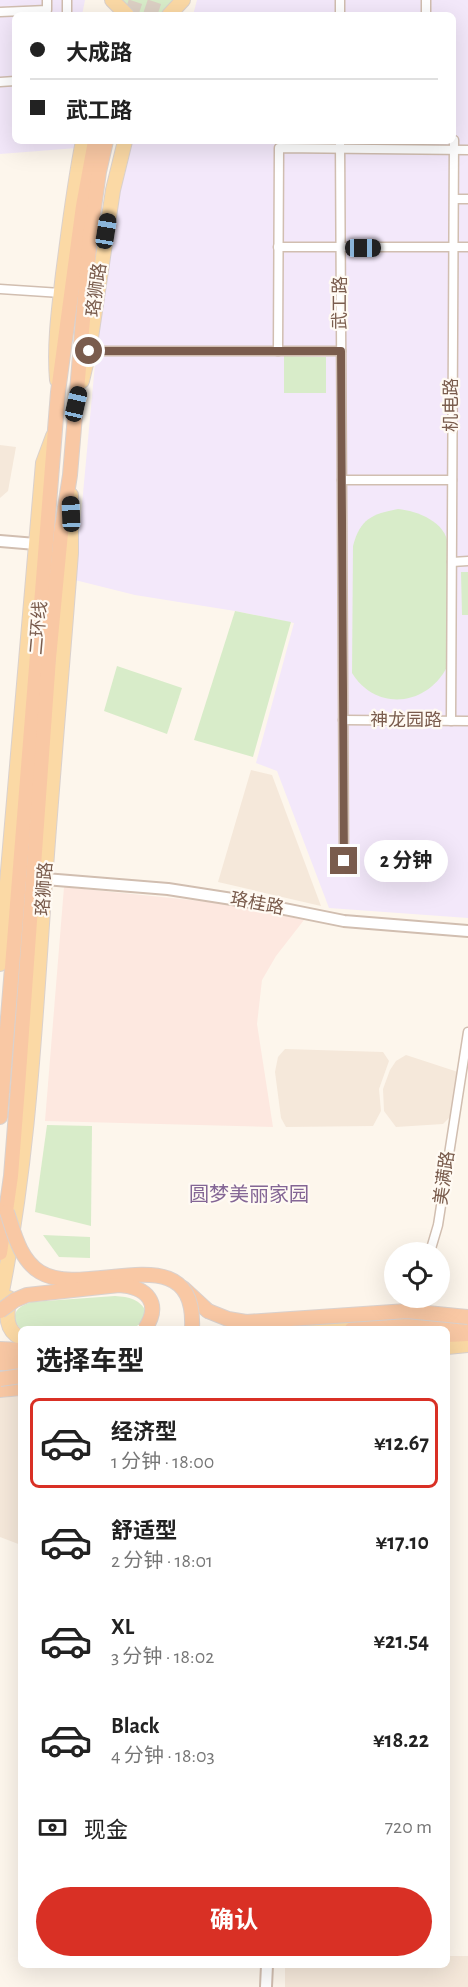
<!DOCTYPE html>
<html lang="zh">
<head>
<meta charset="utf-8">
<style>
	:root { --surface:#fff; --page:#f6f6f6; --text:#222; --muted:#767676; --line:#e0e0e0; --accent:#d93025 }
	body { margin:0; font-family:"Alegreya Sans","Noto Sans SC",sans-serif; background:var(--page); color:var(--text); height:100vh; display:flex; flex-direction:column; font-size:22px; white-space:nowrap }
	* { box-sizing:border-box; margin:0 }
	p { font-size:20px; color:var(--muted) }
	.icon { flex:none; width:33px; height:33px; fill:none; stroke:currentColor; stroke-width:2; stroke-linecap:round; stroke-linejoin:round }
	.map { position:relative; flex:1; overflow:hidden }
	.panel { position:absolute; left:18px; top:1326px; width:432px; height:642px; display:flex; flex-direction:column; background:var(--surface); border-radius:9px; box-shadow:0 6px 24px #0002 }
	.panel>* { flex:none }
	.banner { position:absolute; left:12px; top:12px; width:444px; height:132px; border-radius:9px; box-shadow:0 6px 24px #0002; display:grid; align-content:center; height:132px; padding:0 18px; background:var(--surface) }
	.tools { position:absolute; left:384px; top:1242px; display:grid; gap:12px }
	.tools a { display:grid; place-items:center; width:66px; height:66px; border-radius:50%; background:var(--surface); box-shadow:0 6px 24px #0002; font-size:30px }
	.end { position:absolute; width:27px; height:27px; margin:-14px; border:8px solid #7a5c4d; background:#fff; box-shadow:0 0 0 3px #fff }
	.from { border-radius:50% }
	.bubble { position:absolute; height:42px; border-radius:21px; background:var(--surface); box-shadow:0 6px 24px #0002; font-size:20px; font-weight:700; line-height:42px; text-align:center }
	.car { position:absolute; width:18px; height:36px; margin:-18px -9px; border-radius:8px; box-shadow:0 0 4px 2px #0007; background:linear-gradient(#222 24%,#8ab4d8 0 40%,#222 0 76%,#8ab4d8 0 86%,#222 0) }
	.banner b { display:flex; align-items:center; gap:21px; height:57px; font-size:22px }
	.banner b+b { border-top:2px solid var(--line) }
	.banner i { width:15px; height:15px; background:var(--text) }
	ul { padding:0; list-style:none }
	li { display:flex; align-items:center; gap:18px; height:90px; margin:0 12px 9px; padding:0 6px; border:3px solid transparent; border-radius:9px }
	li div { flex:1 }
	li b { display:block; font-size:22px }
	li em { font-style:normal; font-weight:700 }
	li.active { border-color:var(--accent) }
	li>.icon { width:54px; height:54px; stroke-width:1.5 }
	h2 { padding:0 18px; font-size:27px; line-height:72px }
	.pay { display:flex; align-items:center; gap:15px; height:66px; padding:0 18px; font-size:22px }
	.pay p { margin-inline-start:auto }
	.action { display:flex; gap:12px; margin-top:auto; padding:12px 18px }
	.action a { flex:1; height:69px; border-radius:36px; background:var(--accent); color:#fff; font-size:24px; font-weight:700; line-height:69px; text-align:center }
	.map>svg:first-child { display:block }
</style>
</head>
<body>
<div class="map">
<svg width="468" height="1987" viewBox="0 0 468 1987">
	<rect width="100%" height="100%" fill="#fdf6ec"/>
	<g fill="#f5e8da">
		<path d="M0,445L16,447L8,491L0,498Z"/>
		<path d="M251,770L272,775L321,906L218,882Z"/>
		<path d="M285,1049L383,1052L389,1061L379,1089L381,1111L373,1126L286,1127L281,1118L275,1072L278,1057Z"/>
		<path d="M406,1055L458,1072L450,1117L443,1124L396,1127L384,1111L383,1089L390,1070L396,1061Z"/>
		<path d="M21,1396V1545L0,1537V1398Z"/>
		<path d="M447,1956H468V1987H285V1965H447Z"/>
	</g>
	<path fill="#fde8e0" d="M64,887L230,904L304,920L276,956L262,980L257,1024L273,1127L45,1121Z"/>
	<g fill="#f3e8fa">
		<path d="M0,0H85L82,15H15V141H78L77,148L0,154Z"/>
		<path d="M197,0H468V918L329,908L277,771L256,763L294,623L235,611L135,595L75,580L101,299L118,192L133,141H453V15H193Z"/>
	</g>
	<g fill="#d8ecc9">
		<path d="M119,0H179C160,21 138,20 119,0Z"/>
		<path d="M284,356L326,357V393H284Z"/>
		<path d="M398,509C418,511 446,522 448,545L447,667C427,706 376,712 352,673L353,546C360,519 372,514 398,509Z"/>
		<path d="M461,572H468V615H462Z"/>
		<path d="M235,611L291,622L253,757L194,740Z"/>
		<path d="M117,666L182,688L167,734L104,711Z"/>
		<path d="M47,1125L92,1126L91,1226L35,1212Z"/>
		<path d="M43,1235L90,1237V1258L59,1257Z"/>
		<path d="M115,1296C129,1297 140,1299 146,1312C144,1321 140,1325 131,1329H21L14,1321C14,1309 21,1306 31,1302Z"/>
	</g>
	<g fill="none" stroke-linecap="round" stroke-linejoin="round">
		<g stroke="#dcd0c4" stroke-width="14" stroke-dasharray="14 7" stroke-linecap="butt">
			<path d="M131,15L136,0"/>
			<path d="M150,15L155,0"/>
		</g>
		<defs>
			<g id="minor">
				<path d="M67,0V15"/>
				<path d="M0,12L47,10V0"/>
				<path d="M340,15V0"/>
				<path d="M426,15V0"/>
				<path d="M0,82L15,81"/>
				<path d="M340,141L344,861"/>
				<path d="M455,199H468"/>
				<path d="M278,247H468"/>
				<path d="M0,289L61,293"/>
				<path d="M89,351H278"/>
				<path d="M341,351H278L279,148L468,150"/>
				<path d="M342,480H452"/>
				<path d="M452,562L468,561"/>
				<path d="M343,720L468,721"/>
				<path d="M451,721L454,140"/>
				<path d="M430,1252L438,1225L468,1032"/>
				<path d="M413,1315L418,1298"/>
			</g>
			<g id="tertiary">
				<path d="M0,541L36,544"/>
				<path d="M45,879L168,889L245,901L344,921L468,931"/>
				<path d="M266,1987L267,1965"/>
			</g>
			<g id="primary">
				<path d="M112,0L127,15"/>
				<path d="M169,15L183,0"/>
				<path d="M57,380C54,344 59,309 63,274C69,229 74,185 83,141"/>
				<path d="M82,381L89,351L113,190L125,141"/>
				<path d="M0,964L43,463L53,436"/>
				<path d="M9,1298C7,1314 4,1330 21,1338"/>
				<path d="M0,1301C27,1172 34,1041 43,910C51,791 62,672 71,553V495"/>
				<path d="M272,1329L430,1318"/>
				<path d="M447,1347L468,1345"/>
			</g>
			<g id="trunk">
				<path d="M0,1117L58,392L83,206L95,141"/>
				<path d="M0,1253L11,1176L18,1087L49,658L61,533L70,475L90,236L99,172L106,141"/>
				<path d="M183,1288L208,1311"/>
				<path d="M352,1329L468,1322"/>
				<path d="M447,1335L468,1334"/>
				<path d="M0,1349L21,1350"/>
				<path d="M0,1363H21"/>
				<path d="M0,1390L21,1388"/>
			</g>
		</defs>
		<use href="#minor" stroke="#d1beb0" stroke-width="11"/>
		<use href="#tertiary" stroke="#d1beb0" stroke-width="14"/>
		<use href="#primary" stroke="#dad1cd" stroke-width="16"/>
		<use href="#trunk" stroke="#dad1cd" stroke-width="16"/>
		<use href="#minor" stroke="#fff" stroke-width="8"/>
		<use href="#tertiary" stroke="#fff" stroke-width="10"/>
		<use href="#primary" stroke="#fbd9a5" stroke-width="14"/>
		<use href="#trunk" stroke="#f9c8a4" stroke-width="14"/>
		<defs>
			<g id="trunk-bridge">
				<path d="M7,1212C14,1233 20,1260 40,1272C87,1301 197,1232 192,1329"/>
				<path d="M0,1311L15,1300L27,1295L119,1285C147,1287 162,1303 145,1329"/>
				<path d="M208,1311L228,1319L246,1322L407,1311L468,1317"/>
				<path d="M0,1379L21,1376"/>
			</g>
		</defs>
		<use href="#trunk-bridge" stroke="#dad1cd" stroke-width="16" stroke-linecap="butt"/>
		<use href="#trunk-bridge" stroke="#f9c8a4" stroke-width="14"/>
	</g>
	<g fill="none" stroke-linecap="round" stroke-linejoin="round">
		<path stroke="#7a5c4d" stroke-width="8" d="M89,351H341L344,861"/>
	</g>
	<g text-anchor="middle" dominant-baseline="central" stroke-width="4.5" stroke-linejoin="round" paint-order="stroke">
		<g font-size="18" fill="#7a5c4d" stroke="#fffaf3">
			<text transform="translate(97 290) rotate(-82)">珞狮路</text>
			<text transform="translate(341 303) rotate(-90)">武工路</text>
			<text transform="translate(452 405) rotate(-90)">机电路</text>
			<text transform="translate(39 628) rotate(-85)">二环线</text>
			<text x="406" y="721">神龙园路</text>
			<text transform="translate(45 889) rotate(-86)">珞狮路</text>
			<text transform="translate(257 904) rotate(11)">珞桂路</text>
			<text transform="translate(445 1178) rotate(-82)">美满路</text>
		</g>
		<g font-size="20" fill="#846695" stroke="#fffaf3">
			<text x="249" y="1195">圆梦美丽家园</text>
		</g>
	</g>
</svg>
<div class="tools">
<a><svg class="icon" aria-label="locate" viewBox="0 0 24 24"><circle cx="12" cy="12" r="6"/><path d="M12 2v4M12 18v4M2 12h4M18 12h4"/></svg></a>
</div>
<i class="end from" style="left:89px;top:351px"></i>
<i class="end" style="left:344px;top:861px"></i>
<div class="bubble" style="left:364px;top:840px;width:84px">2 分钟</div>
<i class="car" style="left:106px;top:231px;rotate:9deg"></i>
<i class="car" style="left:363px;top:248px;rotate:90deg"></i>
<i class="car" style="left:76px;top:404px;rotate:13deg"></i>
<i class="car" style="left:71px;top:514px;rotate:358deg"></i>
<div class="banner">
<b><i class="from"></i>大成路</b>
<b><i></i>武工路</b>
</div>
<section class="panel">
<h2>选择车型</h2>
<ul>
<li class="active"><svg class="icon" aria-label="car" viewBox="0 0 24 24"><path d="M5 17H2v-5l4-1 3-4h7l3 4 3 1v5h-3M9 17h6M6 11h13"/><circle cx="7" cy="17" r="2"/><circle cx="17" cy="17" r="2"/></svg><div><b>经济型</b><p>1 分钟 · 18:00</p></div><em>¥12.67</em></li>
<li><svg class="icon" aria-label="car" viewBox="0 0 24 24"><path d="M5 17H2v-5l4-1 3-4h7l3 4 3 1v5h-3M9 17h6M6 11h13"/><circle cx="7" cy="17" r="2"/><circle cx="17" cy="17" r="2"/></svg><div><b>舒适型</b><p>2 分钟 · 18:01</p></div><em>¥17.10</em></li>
<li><svg class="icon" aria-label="car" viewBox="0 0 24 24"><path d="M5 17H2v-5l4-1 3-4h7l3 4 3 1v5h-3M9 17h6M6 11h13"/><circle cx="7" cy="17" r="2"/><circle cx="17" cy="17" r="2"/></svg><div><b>XL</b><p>3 分钟 · 18:02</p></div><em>¥21.54</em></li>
<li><svg class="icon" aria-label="car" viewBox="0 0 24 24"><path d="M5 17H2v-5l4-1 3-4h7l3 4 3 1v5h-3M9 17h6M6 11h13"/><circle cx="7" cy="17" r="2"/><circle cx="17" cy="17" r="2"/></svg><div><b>Black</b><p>4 分钟 · 18:03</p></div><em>¥18.22</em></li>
</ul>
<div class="pay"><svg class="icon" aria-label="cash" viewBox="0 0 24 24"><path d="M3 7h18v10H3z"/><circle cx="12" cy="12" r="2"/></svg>现金<p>720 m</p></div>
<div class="action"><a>确认</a></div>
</section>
</div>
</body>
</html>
